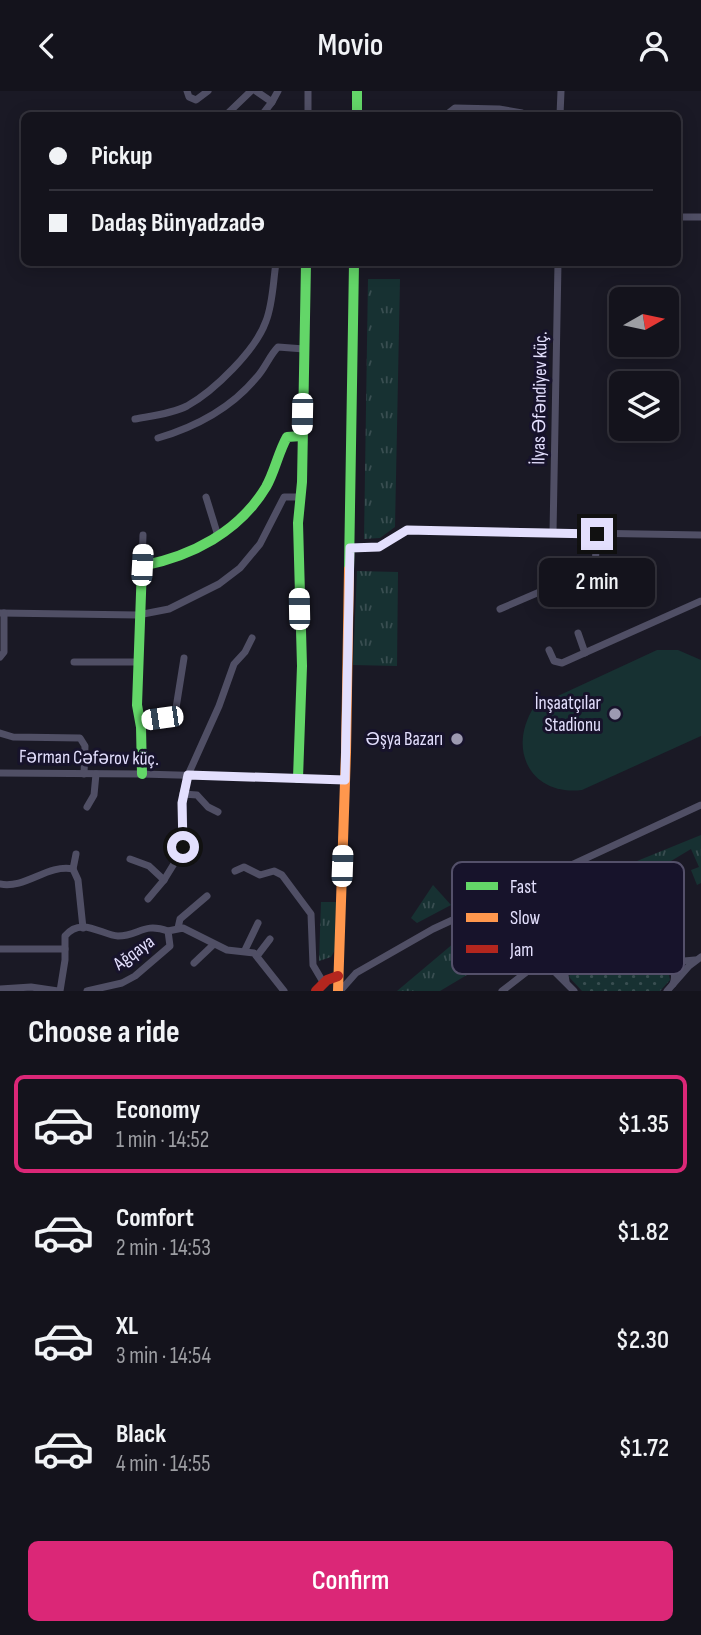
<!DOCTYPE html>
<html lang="en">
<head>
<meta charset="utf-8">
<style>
	:root { --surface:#14131c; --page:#212029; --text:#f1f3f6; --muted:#9d9ea3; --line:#33323b; --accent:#db2777 }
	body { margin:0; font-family:"Sofia Sans Condensed",sans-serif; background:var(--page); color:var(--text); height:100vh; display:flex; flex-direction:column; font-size:26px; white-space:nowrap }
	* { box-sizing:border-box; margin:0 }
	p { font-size:23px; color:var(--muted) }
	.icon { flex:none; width:38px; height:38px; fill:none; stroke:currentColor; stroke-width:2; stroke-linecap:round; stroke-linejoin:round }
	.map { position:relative; height:900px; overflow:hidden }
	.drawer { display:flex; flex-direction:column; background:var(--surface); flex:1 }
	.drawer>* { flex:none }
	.guide { position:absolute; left:21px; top:21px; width:660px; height:154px; border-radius:10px; box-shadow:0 4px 18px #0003,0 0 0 2px var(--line); display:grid; align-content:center; height:154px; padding:0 28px; background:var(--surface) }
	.needle { width:46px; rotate:81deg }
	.fabs { position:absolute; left:609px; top:196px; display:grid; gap:14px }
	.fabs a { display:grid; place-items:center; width:70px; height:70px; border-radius:10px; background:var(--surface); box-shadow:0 4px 18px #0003,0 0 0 2px var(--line); font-size:35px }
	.end { position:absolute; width:32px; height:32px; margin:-16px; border:9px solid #e3dffd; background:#111; box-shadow:0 0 0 4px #111 }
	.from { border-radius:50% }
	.bubble { position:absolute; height:49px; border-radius:10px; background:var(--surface); box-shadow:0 4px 18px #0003,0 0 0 2px var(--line); font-size:23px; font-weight:600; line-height:49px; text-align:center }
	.car { position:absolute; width:21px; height:42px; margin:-21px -10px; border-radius:9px; box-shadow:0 0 5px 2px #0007; background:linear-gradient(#fff 24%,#345 0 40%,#fff 0 76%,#345 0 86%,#fff 0) }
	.guide b { display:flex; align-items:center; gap:24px; height:66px; font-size:26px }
	.guide b+b { border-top:2px solid var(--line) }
	.guide i { width:18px; height:18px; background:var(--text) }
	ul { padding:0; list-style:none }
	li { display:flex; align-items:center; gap:21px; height:98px; margin:0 14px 10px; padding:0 14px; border:4px solid transparent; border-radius:10px }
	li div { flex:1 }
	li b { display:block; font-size:26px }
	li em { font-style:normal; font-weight:600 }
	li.active { border-color:var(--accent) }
	li>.icon { width:63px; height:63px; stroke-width:1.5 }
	h2 { padding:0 28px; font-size:32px; line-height:84px }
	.button { display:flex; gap:14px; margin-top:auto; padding:14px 28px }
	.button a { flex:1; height:80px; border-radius:10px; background:var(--accent); color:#fff; font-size:28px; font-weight:600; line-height:80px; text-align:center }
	header { display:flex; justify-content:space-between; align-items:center; height:91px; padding:0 28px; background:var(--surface); font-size:32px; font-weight:600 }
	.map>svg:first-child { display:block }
</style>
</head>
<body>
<header><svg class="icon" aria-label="back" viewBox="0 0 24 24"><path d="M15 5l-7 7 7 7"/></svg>Movio<svg class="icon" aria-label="person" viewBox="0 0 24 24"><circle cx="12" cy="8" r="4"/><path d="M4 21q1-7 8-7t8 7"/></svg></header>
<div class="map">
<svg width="701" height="900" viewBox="0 0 701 900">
	<defs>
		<pattern id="grass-tufts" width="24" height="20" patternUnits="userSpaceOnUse" patternTransform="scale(1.75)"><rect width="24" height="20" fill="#173132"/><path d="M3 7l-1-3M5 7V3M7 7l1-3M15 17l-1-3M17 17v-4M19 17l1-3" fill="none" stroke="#394e51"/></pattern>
		<pattern id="park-dots" width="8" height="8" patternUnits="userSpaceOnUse" patternTransform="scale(1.75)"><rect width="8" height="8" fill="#173132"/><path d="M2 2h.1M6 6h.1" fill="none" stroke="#394e51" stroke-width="1.8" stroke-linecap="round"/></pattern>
	</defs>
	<rect width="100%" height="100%" fill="#1a1925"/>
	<g fill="url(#grass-tufts)">
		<path d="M368,188H400L395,436L380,447L364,448Z"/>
		<path d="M357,480L398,481L397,575L353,574Z"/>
		<path d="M701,744V792L697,794L691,779L699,776L691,758L666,773L672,785L578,816L577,860L543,859L509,879L492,854L475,864L482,875L440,900H397L454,852L514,820Z"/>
		<path d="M433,794L451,814L417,832L411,827Z"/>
		<path d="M321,811H336L335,859L331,866L319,870Z"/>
	</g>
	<path fill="url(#park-dots)" d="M576,875L665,877L668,879L670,889L660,900H582L569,886L572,878Z"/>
	<path fill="#173132" d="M657,559H678L701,569V645L582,699C530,705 507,658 534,616Z"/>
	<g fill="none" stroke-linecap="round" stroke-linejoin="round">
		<g stroke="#504f65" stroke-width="7">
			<path d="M187,0L189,6L196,9L208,0"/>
			<path d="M256,0L272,11L262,24"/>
			<path d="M272,11L278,0"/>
			<path d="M226,24L251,0"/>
			<path d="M308,24V0"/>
			<path d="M446,24L455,17L499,18L522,22V24"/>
			<path d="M560,24L561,0"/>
			<path d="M677,126H701"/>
			<path d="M135,328C151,325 171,323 187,315C214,300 256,259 266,230C273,212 273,191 276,172"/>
			<path d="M158,347C195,336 231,317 256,287C265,278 269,265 278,256L304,258"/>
			<path d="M206,406L218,445"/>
			<path d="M553,442L558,172"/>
			<path d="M350,457L379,456L407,439L701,444"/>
			<path d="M142,475L143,444"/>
			<path d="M595,475L609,502"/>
			<path d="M500,518L593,478L595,475L597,443"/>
			<path d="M0,522L138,524L169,518L219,493L240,477L260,453L284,406H301"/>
			<path d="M578,542L585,562"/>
			<path d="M549,559L554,570L562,572L701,510"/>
			<path d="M0,566L4,561V522"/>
			<path d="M74,571H137"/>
			<path d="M140,630L173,623L176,617L184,567"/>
			<path d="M0,642L13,646L80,647L85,655L84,683"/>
			<path d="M0,682L142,683L345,689"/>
			<path d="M183,703L197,704L208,716L218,721"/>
			<path d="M87,716L94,704L96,683"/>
			<path d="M130,768L149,775L164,789"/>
			<path d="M73,778L76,763"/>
			<path d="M235,780L244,776L260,784L274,780L282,784L311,823L313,874L323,891"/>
			<path d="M0,793C26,798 47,773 73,778L78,789L83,837"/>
			<path d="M148,808L164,789L180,763L184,749L183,703L188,684L219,615L234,573L245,561L252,547"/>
			<path d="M178,837L180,828L207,805"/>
			<path d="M0,858H65"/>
			<path d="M245,859L258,832"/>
			<path d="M257,865L270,848"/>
			<path d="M194,872L213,854"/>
			<path d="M539,873L550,876L574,900"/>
			<path d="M663,873C673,877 677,882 673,893"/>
			<path d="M566,890L564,878L575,870"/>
			<path d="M0,898L31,896L58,900"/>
			<path d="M60,900L65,869V845C81,825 102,844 118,845C139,845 143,831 168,840"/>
			<path d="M87,900L122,892L135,885L170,855L168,840L183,837L227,859L254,862L284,900"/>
			<path d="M340,900L356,882L433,838L701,714"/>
			<path d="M502,900L533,876L554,869L662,872L695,869"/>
			<path d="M667,900L689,875L701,866"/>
		</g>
		<g stroke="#63d668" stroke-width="10">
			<path d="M357,0V24"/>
			<path d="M349,478L354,172"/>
			<path d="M142,683L141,636L137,614L142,475C192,465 239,441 266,396C275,380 278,362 287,346L302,345"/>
			<path d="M298,687L302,575L298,432L302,391L306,172"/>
		</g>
		<path stroke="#ff974d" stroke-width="10" d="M338,900L346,661L349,478"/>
		<path stroke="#b3261e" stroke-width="10" d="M316,900L327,889L338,885"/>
	</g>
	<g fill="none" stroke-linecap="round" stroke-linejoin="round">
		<path stroke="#e3dffd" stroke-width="9" d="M183,756L182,712L188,684L345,689L350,457L379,456L407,439L597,443"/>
	</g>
	<g fill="#9d9ab1" stroke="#17132b" stroke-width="2.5">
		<circle cx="615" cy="623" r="7"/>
		<circle cx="457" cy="648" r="7"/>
	</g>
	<g text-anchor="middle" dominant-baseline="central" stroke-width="6" stroke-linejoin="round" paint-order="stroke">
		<g font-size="19" fill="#e3dffd" stroke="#17132b">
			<text transform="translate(540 307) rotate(-89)">İlyas Əfəndiyev küç.</text>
			<text transform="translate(89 667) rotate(1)">Fərman Cəfərov küç.</text>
			<text transform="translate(134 862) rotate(-36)">Ağqaya</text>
		</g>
		<g font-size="19" fill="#e3dffd" stroke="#17132b" text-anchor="end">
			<text x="601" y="612">İnşaatçılar<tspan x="601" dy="22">Stadionu</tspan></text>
			<text x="443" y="648">Əşya Bazarı</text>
		</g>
	</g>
	<rect x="452" y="771" width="232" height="112" rx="10" fill="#17132b" stroke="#54506a" stroke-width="2"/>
	<rect x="466" y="791" width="32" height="8" fill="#63d668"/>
	<rect x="466" y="822" width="32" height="9" fill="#ff974d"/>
	<rect x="466" y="854" width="32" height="8" fill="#b3261e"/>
	<g font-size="19" fill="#e3dffd">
		<text x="510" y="802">Fast</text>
		<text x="510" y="833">Slow</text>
		<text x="510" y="865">Jam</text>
	</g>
</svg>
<div class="fabs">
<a><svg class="needle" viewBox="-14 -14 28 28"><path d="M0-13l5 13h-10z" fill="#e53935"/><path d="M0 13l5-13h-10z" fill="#9d9ea3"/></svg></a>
<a><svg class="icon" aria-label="layers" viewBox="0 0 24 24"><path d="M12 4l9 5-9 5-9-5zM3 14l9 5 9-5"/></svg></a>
</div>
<i class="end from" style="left:183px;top:756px"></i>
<i class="end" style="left:597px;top:443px"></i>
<div class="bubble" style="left:539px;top:467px;width:116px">2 min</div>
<i class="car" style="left:302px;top:323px;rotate:181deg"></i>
<i class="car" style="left:142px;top:474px;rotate:3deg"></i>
<i class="car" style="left:299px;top:518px;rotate:359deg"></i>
<i class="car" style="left:162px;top:627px;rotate:262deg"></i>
<i class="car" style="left:342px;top:775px;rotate:2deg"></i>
<div class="guide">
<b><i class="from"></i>Pickup</b>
<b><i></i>Dadaş Bünyadzadə</b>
</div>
</div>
<section class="drawer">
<h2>Choose a ride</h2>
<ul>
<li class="active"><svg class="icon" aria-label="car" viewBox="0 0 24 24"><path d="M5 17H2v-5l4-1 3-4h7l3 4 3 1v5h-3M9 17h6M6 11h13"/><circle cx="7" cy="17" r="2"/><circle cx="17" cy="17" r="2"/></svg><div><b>Economy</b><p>1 min · 14:52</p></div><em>$1.35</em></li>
<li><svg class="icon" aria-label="car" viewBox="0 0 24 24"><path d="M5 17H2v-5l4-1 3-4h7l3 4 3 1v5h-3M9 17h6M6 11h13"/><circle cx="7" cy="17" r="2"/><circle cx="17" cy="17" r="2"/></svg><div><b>Comfort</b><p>2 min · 14:53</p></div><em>$1.82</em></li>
<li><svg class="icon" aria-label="car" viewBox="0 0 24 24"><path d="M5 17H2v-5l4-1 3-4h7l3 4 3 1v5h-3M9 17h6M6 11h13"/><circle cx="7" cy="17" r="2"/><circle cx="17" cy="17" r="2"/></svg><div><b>XL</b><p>3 min · 14:54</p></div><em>$2.30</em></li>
<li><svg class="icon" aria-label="car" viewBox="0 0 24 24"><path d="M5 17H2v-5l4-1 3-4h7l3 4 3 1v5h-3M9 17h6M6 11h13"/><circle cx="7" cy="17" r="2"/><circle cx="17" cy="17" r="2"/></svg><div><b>Black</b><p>4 min · 14:55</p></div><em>$1.72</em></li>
</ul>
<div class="button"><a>Confirm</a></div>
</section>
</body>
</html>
